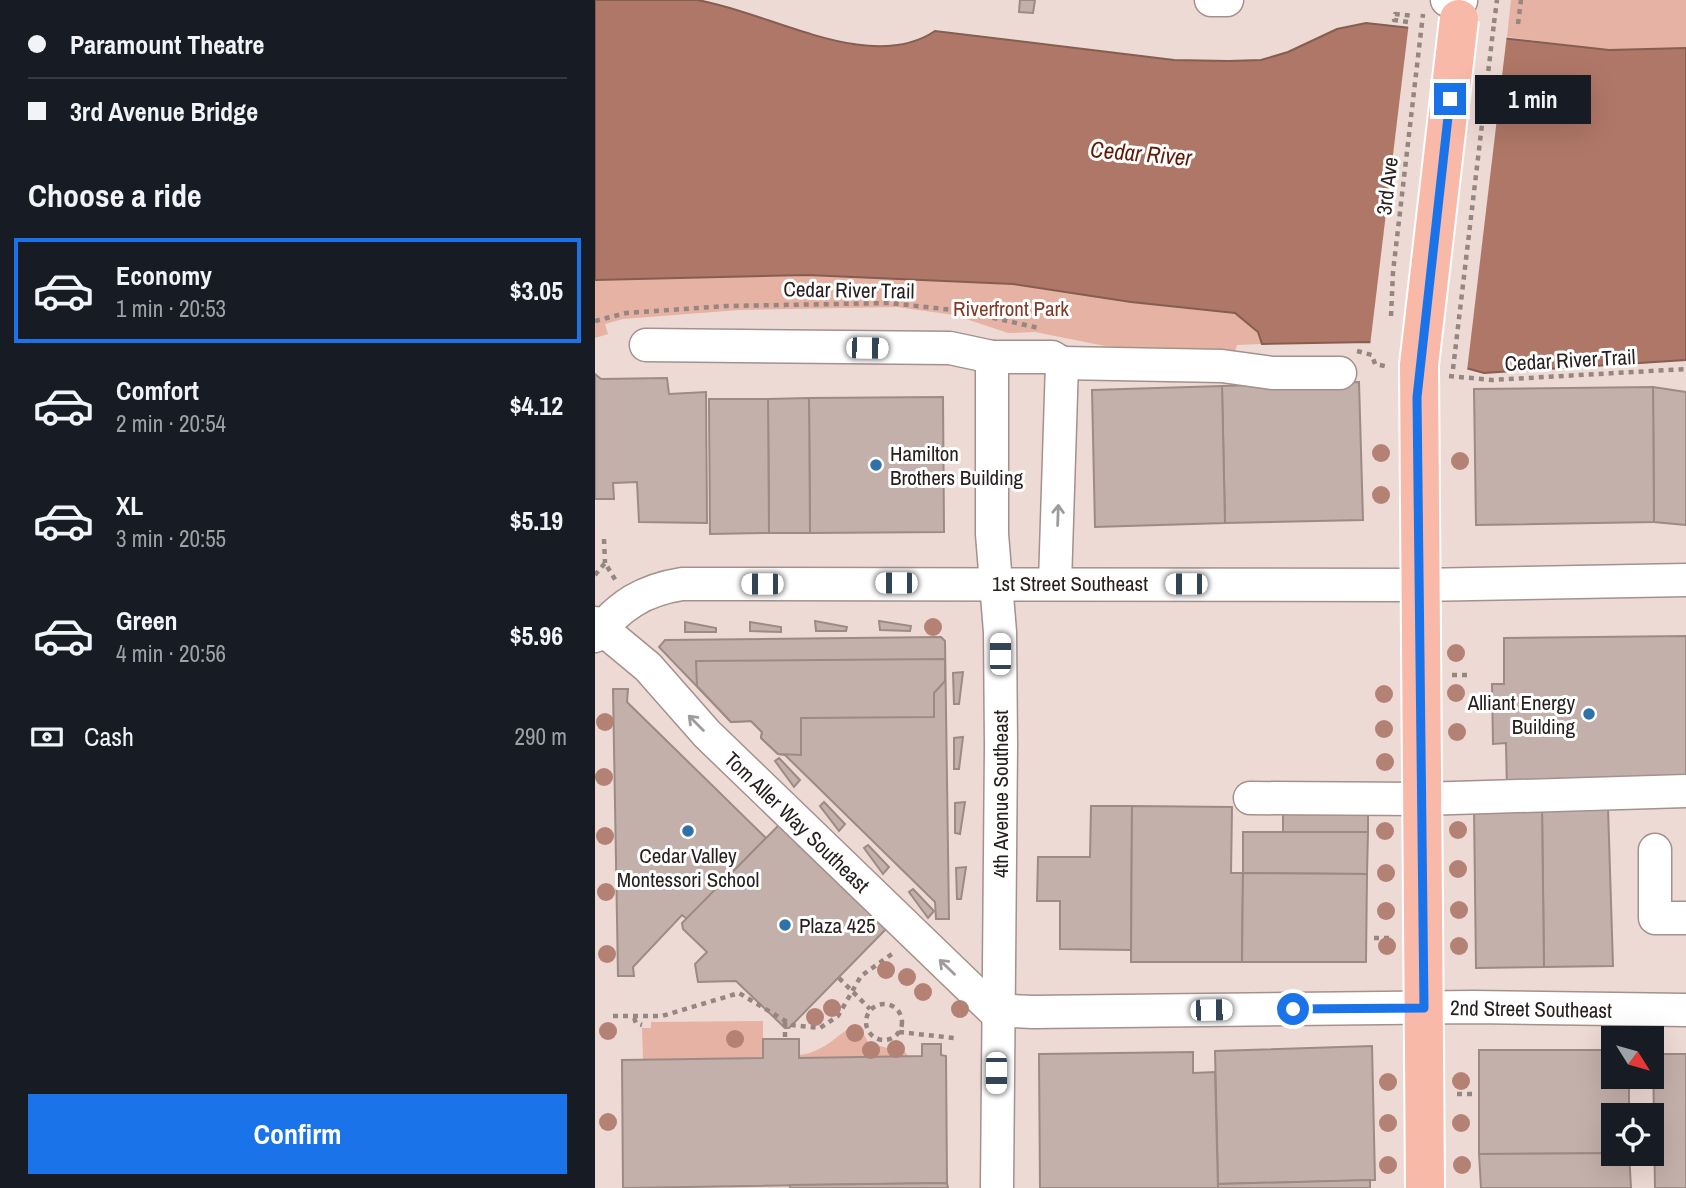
<!DOCTYPE html>
<html lang="en">
<head>
<meta charset="utf-8">
<style>
	:root { --surface:#171b24; --page:#242831; --text:#f1f3f6; --muted:#9ea1a6; --line:#363941; --accent:#1a73e8 }
	body { margin:0; font-family:"Archivo Narrow",sans-serif; background:var(--page); color:var(--text); height:100vh; display:flex; flex-direction:column; font-size:26px; white-space:nowrap }
	* { box-sizing:border-box; margin:0 }
	p { font-size:23px; color:var(--muted) }
	.icon { flex:none; width:38px; height:38px; fill:none; stroke:currentColor; stroke-width:2; stroke-linecap:round; stroke-linejoin:round }
	.map { position:relative; flex:1; overflow:hidden }
	.panel { display:flex; flex-direction:column; background:var(--surface); width:595px }
	.panel>* { flex:none }
	.banner { display:grid; align-content:center; height:154px; padding:0 28px; background:var(--surface) }
	.needle { width:46px; rotate:127deg }
	.buttons { position:absolute; left:1006px; top:1026px; display:grid; gap:14px }
	.buttons a { display:grid; place-items:center; width:63px; height:63px; border-radius:0px; background:var(--surface); box-shadow:0 7px 28px #0002; font-size:35px }
	.end { position:absolute; width:32px; height:32px; margin:-16px; border:9px solid #1a73e8; background:#fff; box-shadow:0 0 0 4px #fff }
	.from { border-radius:50% }
	.bubble { position:absolute; height:49px; border-radius:0px; background:var(--surface); box-shadow:0 7px 28px #0002; font-size:23px; font-weight:800; line-height:49px; text-align:center }
	.car { position:absolute; width:21px; height:42px; margin:-21px -10px; border-radius:9px; box-shadow:0 0 5px 2px #0007; background:linear-gradient(#fff 24%,#345 0 40%,#fff 0 76%,#345 0 86%,#fff 0) }
	.banner b { display:flex; align-items:center; gap:24px; height:66px; font-size:26px }
	.banner b+b { border-top:2px solid var(--line) }
	.banner i { width:18px; height:18px; background:var(--text) }
	ul { padding:0; list-style:none }
	li { display:flex; align-items:center; gap:21px; height:105px; margin:0 14px 10px; padding:0 14px; border:4px solid transparent; border-radius:0px }
	li div { flex:1 }
	li b { display:block; font-size:26px }
	li em { font-style:normal; font-weight:800 }
	li.current { border-color:var(--accent) }
	li>.icon { width:63px; height:63px; stroke-width:1.5 }
	h2 { padding:0 28px; font-size:32px; line-height:84px }
	.pay { display:flex; align-items:center; gap:18px; height:77px; padding:0 28px; font-size:26px }
	.pay p { margin-inline-start:auto }
	.button { display:flex; gap:14px; margin-top:auto; padding:14px 28px }
	.button a { flex:1; height:80px; border-radius:0px; background:var(--accent); color:#fff; font-size:28px; font-weight:800; line-height:80px; text-align:center }
	main { display:flex; flex:1; min-height:0 }
	.map>svg:first-child { display:block }
</style>
</head>
<body>
<main>
<section class="panel">
<div class="banner">
<b><i class="from"></i>Paramount Theatre</b>
<b><i></i>3rd Avenue Bridge</b>
</div>
<h2>Choose a ride</h2>
<ul>
<li class="current"><svg class="icon" aria-label="car" viewBox="0 0 24 24"><path d="M5 17H2v-5l4-1 3-4h7l3 4 3 1v5h-3M9 17h6M6 11h13"/><circle cx="7" cy="17" r="2"/><circle cx="17" cy="17" r="2"/></svg><div><b>Economy</b><p>1 min · 20:53</p></div><em>$3.05</em></li>
<li><svg class="icon" aria-label="car" viewBox="0 0 24 24"><path d="M5 17H2v-5l4-1 3-4h7l3 4 3 1v5h-3M9 17h6M6 11h13"/><circle cx="7" cy="17" r="2"/><circle cx="17" cy="17" r="2"/></svg><div><b>Comfort</b><p>2 min · 20:54</p></div><em>$4.12</em></li>
<li><svg class="icon" aria-label="car" viewBox="0 0 24 24"><path d="M5 17H2v-5l4-1 3-4h7l3 4 3 1v5h-3M9 17h6M6 11h13"/><circle cx="7" cy="17" r="2"/><circle cx="17" cy="17" r="2"/></svg><div><b>XL</b><p>3 min · 20:55</p></div><em>$5.19</em></li>
<li><svg class="icon" aria-label="car" viewBox="0 0 24 24"><path d="M5 17H2v-5l4-1 3-4h7l3 4 3 1v5h-3M9 17h6M6 11h13"/><circle cx="7" cy="17" r="2"/><circle cx="17" cy="17" r="2"/></svg><div><b>Green</b><p>4 min · 20:56</p></div><em>$5.96</em></li>
</ul>
<div class="pay"><svg class="icon" aria-label="cash" viewBox="0 0 24 24"><path d="M3 7h18v10H3z"/><circle cx="12" cy="12" r="2"/></svg>Cash<p>290 m</p></div>
<div class="button"><a>Confirm</a></div>
</section>
<div class="map">
<svg width="1091" height="1188" viewBox="0 0 1091 1188">
	<rect width="100%" height="100%" fill="#eedad4"/>
	<g fill="#e6b2a3">
		<path d="M916,0H1091V48L1014,50L912,37Z"/>
		<path d="M212,275L418,284L536,302L625,310L640,313L652,321L663,332L667,344L642,345L638,359L510,346L440,332L413,333L359,315L302,307L144,310L28,319L10,324L13,334L0,338V280Z"/>
		<path d="M168,1021V1058L48,1059L47,1028H56V1022Z"/>
		<path d="M264,1025L273,1042L292,1048L304,1043L313,1056L204,1058V1055C234,1052 247,1027 264,1025Z"/>
	</g>
	<path fill="#af7767" stroke="#865d51" stroke-width="2" d="M0,0C33,0 70,0 102,0C172,11 275,75 340,31L579,60L633,61L666,60L693,52L742,29L771,23L1014,50L1091,48V360L889,373L775,342L667,344L663,332L640,313L536,302L418,284L212,275L0,280Z"/>
	<path fill="#eedad4" d="M814,22L912,34L872,371L850,368L775,346Z"/>
	<g fill="#c4b0ab" stroke="#9c8a84" stroke-width="2">
		<path d="M425,0H440L438,13L424,12Z"/>
		<path d="M0,374L6,379L72,378L74,394L111,392L112,523L44,522L42,482L18,483L19,499H0Z"/>
		<path d="M764,382L768,520L630,523L627,386Z"/>
		<path d="M627,386L630,523L500,527L497,390Z"/>
		<path d="M1058,387L1091,392V525L1059,522Z"/>
		<path d="M1058,387L1059,522L881,525L879,389Z"/>
		<path d="M348,397L349,532L215,533L214,398Z"/>
		<path d="M214,398L215,533H174L173,399Z"/>
		<path d="M114,399H173L174,533L115,534Z"/>
		<path d="M220,621L252,627L251,631H221Z"/>
		<path d="M284,621L316,626L315,631L285,630Z"/>
		<path d="M90,622L121,628V632H90Z"/>
		<path d="M155,622L186,627V632L155,631Z"/>
		<path d="M1091,636V788L912,790L911,743L898,744L897,684H909V638Z"/>
		<path d="M346,637L350,641L354,919H341L340,902L190,755L183,754L166,738L167,732L156,721L136,722L64,647L70,640Z"/>
		<path d="M350,659V681L339,693V717L206,718V755L183,754L166,738L167,732L156,721L136,722L102,686L101,661Z"/>
		<path d="M368,672L364,704H359L358,673Z"/>
		<path d="M18,689H33L32,702L171,838L92,919L87,915L38,967L39,976H23Z"/>
		<path d="M368,737L364,769H359V738Z"/>
		<path d="M184,758L205,780L199,787L180,761Z"/>
		<path d="M229,802L250,824L244,831L225,806Z"/>
		<path d="M370,802L365,834L360,833V803Z"/>
		<path d="M496,806H537L536,950L465,949V901H442L443,857H495Z"/>
		<path d="M537,806L637,807L636,873H648L647,962H536Z"/>
		<path d="M1013,807L1018,966L949,967L947,809Z"/>
		<path d="M879,808L947,809L949,967L881,968Z"/>
		<rect x="688" y="812" width="85" height="20"/>
		<path d="M187,822L293,927L194,1028H190L141,981L103,982L100,964L112,952L88,929L87,923Z"/>
		<path d="M648,832H773L772,874L648,873Z"/>
		<path d="M273,845L294,867L288,874L269,848Z"/>
		<path d="M371,867L366,899H362L361,868Z"/>
		<path d="M648,873L772,874L771,962H647Z"/>
		<path d="M318,889L339,911L333,918L314,892Z"/>
		<path d="M168,1039H204V1058L327,1056V1044H346V1055L351,1056L352,1183L28,1188L27,1060L168,1058Z"/>
		<path d="M777,1046L780,1180L623,1184L620,1051Z"/>
		<path d="M884,1050H1018V1076H1034V1115H1018V1153H1034L884,1154Z"/>
		<path d="M598,1052V1073L620,1072L623,1188H445L444,1054Z"/>
		<path d="M1058,1054H1091V1188H1060Z"/>
		<path d="M1034,1153L1036,1188H886L884,1154Z"/>
		<path d="M775,1180V1188H623V1184Z"/>
		<path d="M352,1183L353,1188H195V1185Z"/>
	</g>
	<g fill="none" stroke-linecap="round" stroke-linejoin="round">
		<defs>
			<g id="minor">
				<path d="M616,0H632"/>
				<path d="M852,0L866,1"/>
				<path d="M51,345L355,348L397,357H457L467,363L460,583"/>
				<path d="M397,357V534L405,632L406,745L402,1188"/>
				<path d="M467,363L627,366L677,373H745"/>
				<path d="M0,623L53,667L112,734L398,1010L438,1012L878,1007L1091,1010"/>
				<path d="M0,636C24,606 48,590 87,584L824,585L1091,580"/>
				<path d="M655,798L826,799L1091,791"/>
				<path d="M1060,850V918H1091"/>
			</g>
			<path id="major" d="M824,365L830,1188"/>
		</defs>
		<use href="#minor" stroke="#a4918b" stroke-width="35"/>
		<use href="#major" stroke="#fff" stroke-width="42"/>
		<g stroke="#958682" stroke-width="4.5" stroke-dasharray="5 5" stroke-linecap="butt">
			<path d="M813,22L799,20L800,14L819,16"/>
			<path d="M899,23L902,0"/>
			<path d="M923,24L926,0"/>
			<path d="M0,321L31,313L132,306L295,303L367,311L444,328"/>
			<path d="M762,351L777,355L780,364L794,367"/>
			<path d="M854,376L897,380L1091,369"/>
			<path d="M9,539L10,563"/>
			<path d="M0,575L10,563L21,581"/>
			<path d="M857,675H874"/>
			<path d="M779,938H796"/>
			<path d="M244,978L275,1009"/>
			<circle cx="289" cy="1022" r="18"/>
			<path d="M18,1016H67L144,993L197,1025L225,1028L243,1016L266,976L297,954"/>
			<path d="M39,1018L41,1023L47,1025"/>
			<path d="M190,1022V1039"/>
			<path d="M304,1032L359,1038"/>
			<path d="M862,1094H879"/>
		</g>
		<use href="#minor" stroke="#fff" stroke-width="32"/>
		<use href="#major" stroke="#f8b9a8" stroke-width="38"/>
		<defs>
			<path id="major-bridge" d="M824,365L864,19"/>
		</defs>
		<use href="#major-bridge" stroke="#fff" stroke-width="42" stroke-linecap="butt"/>
		<g stroke="#958682" stroke-width="4.5" stroke-dasharray="5 5" stroke-linecap="butt">
			<path d="M796,316L798,272L828,14"/>
			<path d="M858,369L899,23"/>
		</g>
		<use href="#major-bridge" stroke="#f8b9a8" stroke-width="38"/>
	</g>
	<g fill="#b38274">
		<circle cx="786" cy="453" r="9"/>
		<circle cx="865" cy="461" r="9"/>
		<circle cx="786" cy="495" r="9"/>
		<circle cx="338" cy="627" r="9"/>
		<circle cx="861" cy="653" r="9"/>
		<circle cx="861" cy="693" r="9"/>
		<circle cx="789" cy="694" r="9"/>
		<circle cx="10" cy="722" r="9"/>
		<circle cx="789" cy="729" r="9"/>
		<circle cx="862" cy="732" r="9"/>
		<circle cx="790" cy="762" r="9"/>
		<circle cx="9" cy="777" r="9"/>
		<circle cx="863" cy="830" r="9"/>
		<circle cx="790" cy="831" r="9"/>
		<circle cx="10" cy="836" r="9"/>
		<circle cx="863" cy="869" r="9"/>
		<circle cx="791" cy="873" r="9"/>
		<circle cx="11" cy="892" r="9"/>
		<circle cx="864" cy="910" r="9"/>
		<circle cx="791" cy="911" r="9"/>
		<circle cx="792" cy="946" r="9"/>
		<circle cx="864" cy="946" r="9"/>
		<circle cx="12" cy="954" r="9"/>
		<circle cx="291" cy="970" r="9"/>
		<circle cx="312" cy="977" r="9"/>
		<circle cx="328" cy="992" r="9"/>
		<circle cx="237" cy="1008" r="9"/>
		<circle cx="365" cy="1009" r="9"/>
		<circle cx="220" cy="1017" r="9"/>
		<circle cx="13" cy="1031" r="9"/>
		<circle cx="260" cy="1033" r="9"/>
		<circle cx="140" cy="1039" r="9"/>
		<circle cx="301" cy="1049" r="9"/>
		<circle cx="276" cy="1050" r="9"/>
		<circle cx="866" cy="1081" r="9"/>
		<circle cx="793" cy="1082" r="9"/>
		<circle cx="13" cy="1122" r="9"/>
		<circle cx="793" cy="1123" r="9"/>
		<circle cx="866" cy="1123" r="9"/>
		<circle cx="793" cy="1165" r="9"/>
		<circle cx="867" cy="1165" r="9"/>
	</g>
	<defs><path id="oneway-shaft" d="M-6 0H5M1.5-3L5.5 0L1.5 3" fill="none" stroke-width="1.6" stroke-linecap="round" stroke-linejoin="round" transform="scale(1.75)"/></defs>
	<g stroke="#9e9b9a">
		<use href="#oneway-shaft" transform="translate(463 515) rotate(-88)"/>
		<use href="#oneway-shaft" transform="translate(101 723) rotate(-135)"/>
		<use href="#oneway-shaft" transform="translate(352 967) rotate(-136)"/>
	</g>
	<g fill="none" stroke-linecap="round" stroke-linejoin="round">
		<path stroke="#1a73e8" stroke-width="9" d="M698,1009L829,1008L822,397L855,99"/>
	</g>
	<g fill="#3072a8" stroke="#fff" stroke-width="2.5">
		<circle cx="281" cy="465" r="7"/>
		<circle cx="994" cy="714" r="7"/>
		<circle cx="93" cy="831" r="7"/>
		<circle cx="190" cy="925" r="7"/>
	</g>
	<g text-anchor="middle" dominant-baseline="central" stroke-width="6" stroke-linejoin="round" paint-order="stroke">
		<g font-size="21" fill="#28201e" stroke="#fff">
			<text transform="translate(792 186) rotate(-83)">3rd Ave</text>
			<text transform="translate(254 290) rotate(1)">Cedar River Trail</text>
			<text transform="translate(975 360) rotate(-3)">Cedar River Trail</text>
			<text x="475" y="583">1st Street Southeast</text>
			<text transform="translate(405 794) rotate(-90)">4th Avenue Southeast</text>
			<text transform="translate(202 822) rotate(44)">Tom Aller Way Southeast</text>
			<text transform="translate(936 1009) rotate(1)">2nd Street Southeast</text>
		</g>
		<g font-size="21" fill="#823a25" stroke="#fff">
			<text x="416" y="308">Riverfront Park</text>
		</g>
		<g font-size="21" fill="#28201e" stroke="#fff" text-anchor="start">
			<text x="295" y="453">Hamilton<tspan x="295" dy="24">Brothers Building</tspan></text>
			<text x="980" y="702" text-anchor="end">Alliant Energy<tspan x="980" dy="24">Building</tspan></text>
			<text x="93" y="855" text-anchor="middle">Cedar Valley<tspan x="93" dy="24">Montessori School</tspan></text>
			<text x="204" y="925">Plaza 425</text>
		</g>
		<g font-size="23" font-style="italic" fill="#601b05" stroke="#fff">
			<text transform="translate(546 153) rotate(5)">Cedar River</text>
		</g>
	</g>
</svg>
<div class="buttons">
<a><svg class="needle" viewBox="-14 -14 28 28"><path d="M0-13l5 13h-10z" fill="#e53935"/><path d="M0 13l5-13h-10z" fill="#9ea1a6"/></svg></a>
<a><svg class="icon" aria-label="locate" viewBox="0 0 24 24"><circle cx="12" cy="12" r="6"/><path d="M12 2v4M12 18v4M2 12h4M18 12h4"/></svg></a>
</div>
<i class="end from" style="left:698px;top:1009px"></i>
<i class="end" style="left:855px;top:99px"></i>
<div class="bubble" style="left:880px;top:75px;width:116px">1 min</div>
<i class="car" style="left:272px;top:348px;rotate:91deg"></i>
<i class="car" style="left:301px;top:583px;rotate:270deg"></i>
<i class="car" style="left:167px;top:584px;rotate:270deg"></i>
<i class="car" style="left:591px;top:584px;rotate:270deg"></i>
<i class="car" style="left:405px;top:654px;rotate:0deg"></i>
<i class="car" style="left:616px;top:1010px;rotate:89deg"></i>
<i class="car" style="left:401px;top:1073px;rotate:180deg"></i>
</div>
</main>
</body>
</html>
